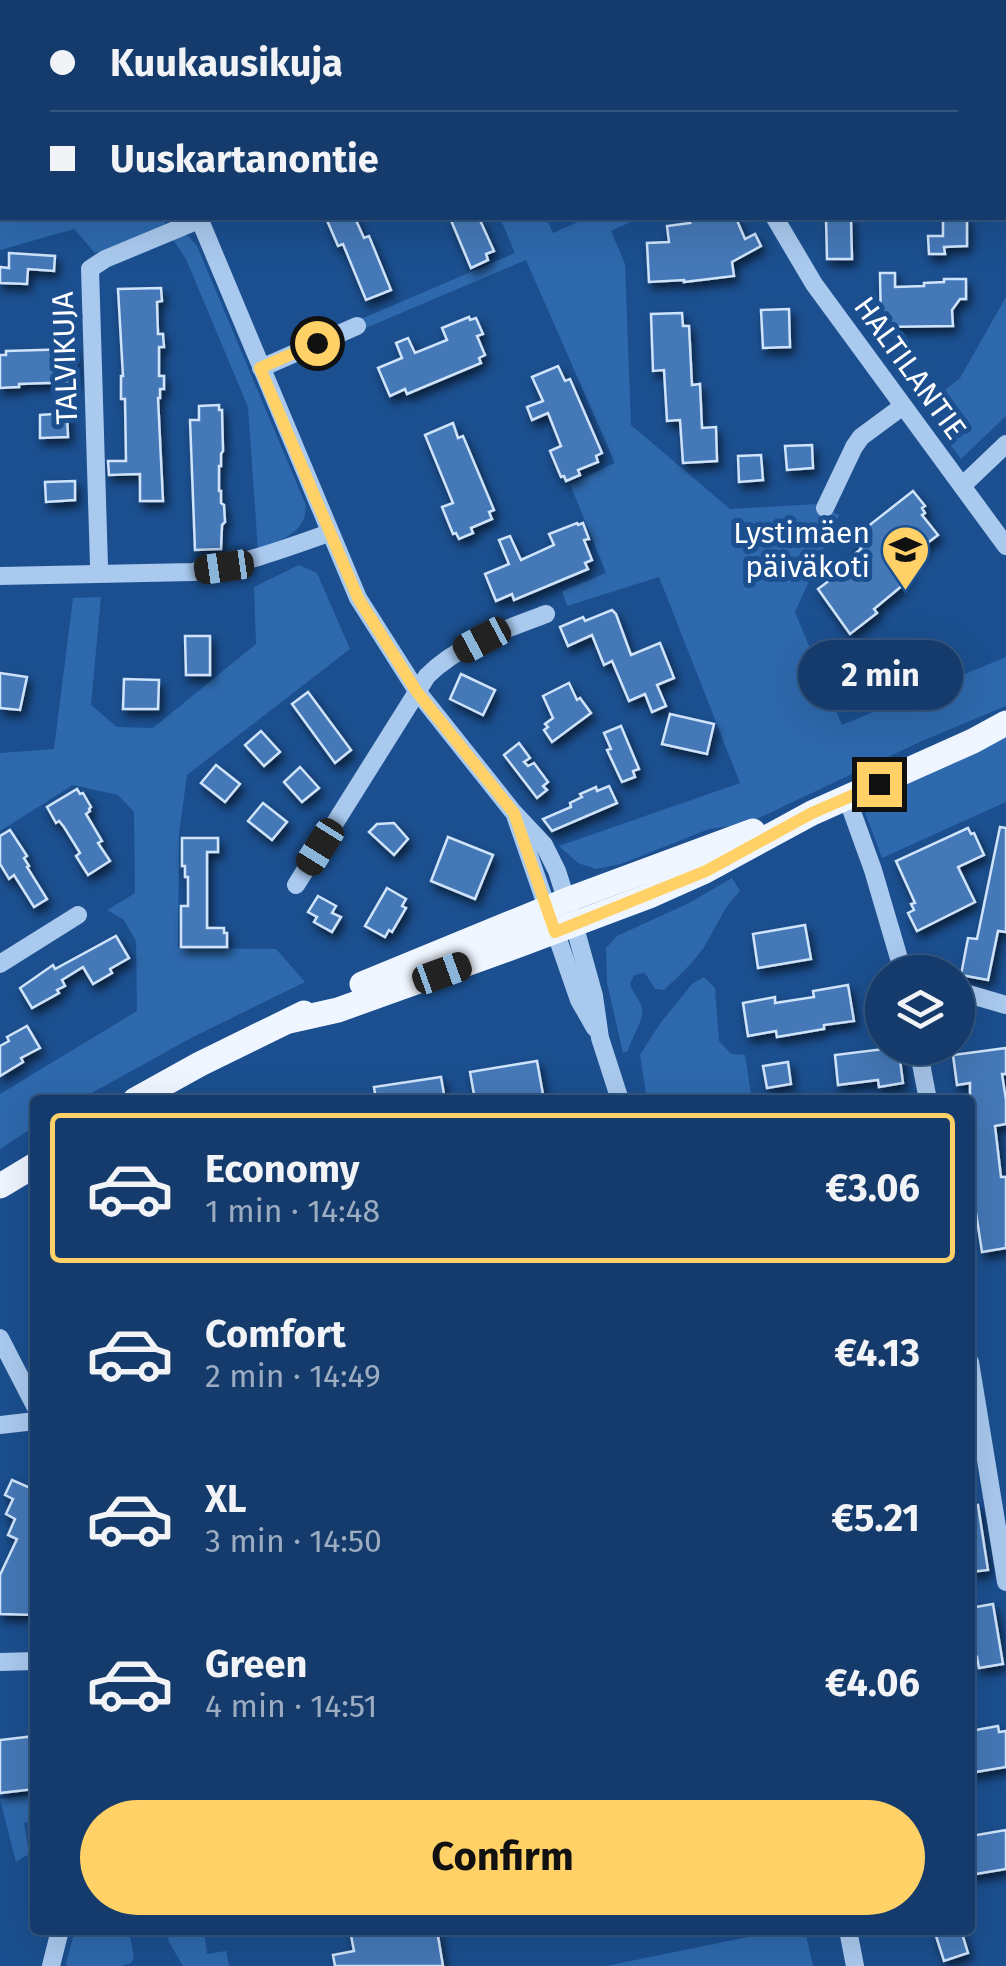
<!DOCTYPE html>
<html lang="en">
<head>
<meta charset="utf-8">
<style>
	:root { --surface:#143b6b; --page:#1d4271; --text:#f1f3f6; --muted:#9dadc1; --line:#33557e; --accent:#ffd166 }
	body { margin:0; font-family:"Fira Sans",sans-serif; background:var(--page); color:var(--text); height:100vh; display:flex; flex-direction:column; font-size:38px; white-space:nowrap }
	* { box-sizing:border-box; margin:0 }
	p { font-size:32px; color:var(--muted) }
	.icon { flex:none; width:55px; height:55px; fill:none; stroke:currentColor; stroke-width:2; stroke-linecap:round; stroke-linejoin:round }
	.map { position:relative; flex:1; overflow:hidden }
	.sheet { position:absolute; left:30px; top:1095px; width:945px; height:840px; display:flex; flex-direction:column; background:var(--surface); border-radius:10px; box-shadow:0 10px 40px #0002,0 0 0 2px var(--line) }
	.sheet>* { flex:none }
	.hud { position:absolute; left:0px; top:0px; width:1008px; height:220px; box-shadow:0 10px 40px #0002,0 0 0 2px var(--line); display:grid; align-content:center; height:220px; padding:0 50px; background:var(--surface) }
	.tools { position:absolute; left:865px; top:955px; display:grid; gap:20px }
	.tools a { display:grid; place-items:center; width:110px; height:110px; border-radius:50%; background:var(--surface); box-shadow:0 10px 40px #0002,0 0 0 2px var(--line); font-size:50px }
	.end { position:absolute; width:45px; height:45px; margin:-22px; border:12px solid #ffd166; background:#111; box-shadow:0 0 0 5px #111 }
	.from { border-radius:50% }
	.bubble { position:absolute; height:70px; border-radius:35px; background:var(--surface); box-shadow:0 10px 40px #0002,0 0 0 2px var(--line); font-size:32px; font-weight:700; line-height:70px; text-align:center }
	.car { position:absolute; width:30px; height:60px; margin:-30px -15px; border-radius:12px; box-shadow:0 0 8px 2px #0007; background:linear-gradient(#222 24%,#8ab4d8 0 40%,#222 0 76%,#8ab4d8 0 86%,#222 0) }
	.hud b { display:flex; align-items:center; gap:35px; height:95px; font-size:38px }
	.hud b+b { border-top:2px solid var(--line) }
	.hud i { width:25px; height:25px; background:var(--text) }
	ul { padding:18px 0 0; list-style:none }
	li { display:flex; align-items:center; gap:30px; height:150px; margin:0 20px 15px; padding:0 30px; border:5px solid transparent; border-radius:10px }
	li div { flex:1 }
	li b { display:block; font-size:38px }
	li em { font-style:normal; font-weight:700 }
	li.on { border-color:var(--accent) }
	li>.icon { width:90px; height:90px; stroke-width:1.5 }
	.cta { display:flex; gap:20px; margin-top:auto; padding:20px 50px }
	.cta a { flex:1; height:115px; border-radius:60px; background:var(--accent); color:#111; font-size:40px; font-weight:700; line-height:115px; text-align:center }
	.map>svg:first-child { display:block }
</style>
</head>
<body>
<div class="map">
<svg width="1006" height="1966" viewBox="0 0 1006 1966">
	<defs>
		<filter id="shadow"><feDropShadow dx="3.5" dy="6" stdDeviation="5" flood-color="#0009"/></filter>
	</defs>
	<rect width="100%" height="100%" fill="#1b4f8f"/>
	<g fill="#2e69ad">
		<path d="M2,129V218H168L164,226L95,253L74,229L0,250V130Z"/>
		<path d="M500,218H546L553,233L587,218H636L637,219L611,231L625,264L631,425L730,509L816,504L839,515L795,612L842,725L1006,657V706L922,741L746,824L709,829L621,864L596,869L578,863L559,846L740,783L659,577L567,606L562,591L606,573L570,484L615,463L526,260L361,330V319L515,253Z"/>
		<path d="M179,235L188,236L197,246L305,503C310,532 279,540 258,551L248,407L186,259L171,237Z"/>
		<path d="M1006,297V416L961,459L923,408L960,378Z"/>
		<path d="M299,565L317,573L350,649L187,775L179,833L178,948L276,949L305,982L193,1037L79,1100H35V1126L0,1149V1094L137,1011L136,941L124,920L107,910L135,893L134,812L118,795L73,785L0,831V753L54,749L73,598L101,597L91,705L117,727L153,728L256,644L254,587Z"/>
		<path d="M1006,734V802L882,858L863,807Z"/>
		<path d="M732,878L740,891C723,907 716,928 704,947C693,963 678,977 664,990L655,989L645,973L634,975L630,984C633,993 640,1000 642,1008C645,1019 631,1038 628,1051L623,1053L607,983L606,948L617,936L689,903Z"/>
		<path d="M704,977L715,988L719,1041L731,1054L745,1055L752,1100H647L640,1055L659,1025L692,984Z"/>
		<path d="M35,1794V1821L24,1823L29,1854L16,1862L0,1799Z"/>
		<path d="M75,1930H129L134,1958L131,1963L121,1966H68L66,1964Z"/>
		<path d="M167,1930H207L204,1931L207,1954L226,1951L229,1966H183L169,1942Z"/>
		<path d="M783,1930L805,1931L813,1966H606Z"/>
	</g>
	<g fill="#4478b7" stroke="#cfe3fa" stroke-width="2.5" filter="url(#shadow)">
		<path d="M326,218H355L364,238L369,236L391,290L366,300L343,244L338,246Z"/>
		<path d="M450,218H479L494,251L486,254L488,260L471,268Z"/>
		<path d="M688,218H736L745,239L755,234L761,246L732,262L734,276L684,282V280L649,282L647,243L669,242L667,226L690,223Z"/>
		<path d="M826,218H851L852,259H827Z"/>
		<path d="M943,218H967V246L944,247L945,254H929L928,236H943Z"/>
		<path d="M9,253L55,256L54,271L28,269L27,284L0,283V267L9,268Z"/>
		<path d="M880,273H895V287L924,286V283L944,282V279H966V299H960L952,310L953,326L881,327Z"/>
		<path d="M161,288L162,301L157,302L158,334H163L164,347H159V376H164V389H160V398H158L163,501H140V474L109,475L108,461H126L125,399H121V376H123L118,289Z"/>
		<path d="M789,309L790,347L763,348L761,310Z"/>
		<path d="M682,313L683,326H689L692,385L700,384L702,428L716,427L717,461L683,463L680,420L667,421L664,370L653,371L651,314Z"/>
		<path d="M469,317L470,320L476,318L483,334L477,336L485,355L479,358L481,363L407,394L405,389L390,396L378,368L402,358L396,343L408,338L415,353L447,340L442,328Z"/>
		<path d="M74,349L76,382L19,384V387L0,388V355H6V351Z"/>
		<path d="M558,366L565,381L570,379L602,453L596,456L598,462L578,470L580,475L566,481L564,476L561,477L550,451L561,446L548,413L532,420L527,407L543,401L532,377Z"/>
		<path d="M219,405V410H222L223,451L221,454V466H219V491H221V503L224,505L225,522L222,525L221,549L195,550L190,420H199V406Z"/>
		<path d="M67,413L68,437L40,438V415Z"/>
		<path d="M453,423L458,438L463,436L494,510L489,512L492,519L471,528L473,533L459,539L456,533L453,534L442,507L453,503L425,435Z"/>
		<path d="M812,445L813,468L787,470L785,446Z"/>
		<path d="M761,455L763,480L739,482L738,456Z"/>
		<path d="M75,481V500L46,502L45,482Z"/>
		<path d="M913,491L925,506L922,508L925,513L922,515L938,535L921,548L924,551L905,567L910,574L900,581L903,585L874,609L877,613L850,634L818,589L838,574L835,569L861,549L854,540L864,533L862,531Z"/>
		<path d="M577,523L578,525L583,523L589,539L584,540L592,560L585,563L588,569L514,600L512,594L496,601L485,574L509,564L499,540L510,536L521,560L554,545L549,534Z"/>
		<path d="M612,610L616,614L631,655L660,643L674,678L657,685L666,706L652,712L645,694L629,701L612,661L604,665L592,635L568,646L560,627L583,617L585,621Z"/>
		<path d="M185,636H210V675H186Z"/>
		<path d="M0,673L27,677L20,710L0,708Z"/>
		<path d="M461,674L495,690L483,715L450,699Z"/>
		<path d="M124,679L159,680L158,709H123Z"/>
		<path d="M569,683L577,700L580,698L591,713L552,742L544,730L548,727L545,724L553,718L543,696Z"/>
		<path d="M308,692L351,750L335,763L292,704Z"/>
		<path d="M670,714L714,724L707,754L662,744Z"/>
		<path d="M621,726L639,769L633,771L635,777L622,782L607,750L611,749L604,733Z"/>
		<path d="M261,731L280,752L264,766L245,745Z"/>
		<path d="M519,743L530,758L524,762L528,766L534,763L548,782L543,786L547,790L537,798L504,755Z"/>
		<path d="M216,765L240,784L225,802L201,783Z"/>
		<path d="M300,767L319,788L302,802L284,782Z"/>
		<path d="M609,786L617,803L552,831L543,819L571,807L570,803L582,797L580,794L596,787L597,791Z"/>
		<path d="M77,789L80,794L83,793L91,807L89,809L90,811L86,814L102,841L98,843L110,861L88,875L76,856L80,853L64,827L59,821L56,823L47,807Z"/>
		<path d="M263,803L287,822L272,840L248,821Z"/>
		<path d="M394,823L408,839L394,855L369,832L377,824Z"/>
		<path d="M1000,827L1006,828V932L998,931L988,980L961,975L968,938L977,939Z"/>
		<path d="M968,828L971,834L974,833L984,855L958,867L975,902L917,931L908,913L914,910L911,904L915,903L896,861Z"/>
		<path d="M10,830L27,856L24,858L29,866L27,867L47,899L34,907L14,875L9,879L0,864V836Z"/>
		<path d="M448,837L493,855L475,899L431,881Z"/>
		<path d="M182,838H218V852H207V928H224V933H227V947H181V906H188V877H185V866H182Z"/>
		<path d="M387,888L406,899L402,906L406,908L392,932L389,930L385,937L365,926Z"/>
		<path d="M318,896L336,906L332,913L341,917L332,932L314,922L317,917L308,912Z"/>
		<path d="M805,925L811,959L758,968L753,934Z"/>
		<path d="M116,936L129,958L110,969L112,973L93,984L83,967L62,980L65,986L57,990L59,993L32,1008L20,988L53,965L55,969Z"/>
		<path d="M848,985L854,1021L824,1025V1029L777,1037L776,1031L748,1036L743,1003L775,997V1003L814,997L813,991Z"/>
		<path d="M27,1026L40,1048L21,1058L23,1062L0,1076V1046L9,1041L7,1037Z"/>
		<path d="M892,1048H896L899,1052L903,1083L879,1087L878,1080L838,1085L835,1055Z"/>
		<path d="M1006,1048V1074H1002L1006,1100V1124L995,1126L1001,1177H1006V1248L982,1252L970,1174V1083L957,1085L953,1055Z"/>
		<path d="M537,1061L544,1100H475L470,1072Z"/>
		<path d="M788,1062L791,1084L767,1088L763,1066Z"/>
		<path d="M441,1077L445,1100H376L374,1087Z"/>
		<path d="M12,1480L35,1490V1615L0,1614V1575L17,1539L8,1535L15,1519L6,1514L13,1499L5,1495Z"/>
		<path d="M978,1505L988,1570L970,1572V1506Z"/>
		<path d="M993,1604L1003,1664L979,1668L977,1657L970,1658V1608Z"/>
		<path d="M998,1726L999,1732L1006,1731V1767L970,1773V1731Z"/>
		<path d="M35,1736V1789L0,1793V1740Z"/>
		<path d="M1006,1830V1869L970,1875V1846H972L971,1836Z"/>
		<path d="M350,1930H437L443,1966H335L333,1955L354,1951Z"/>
		<path d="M943,1930H961L968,1953L944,1961L935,1933Z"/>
	</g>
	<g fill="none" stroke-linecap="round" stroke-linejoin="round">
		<g stroke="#a9c9ee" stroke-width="18">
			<path d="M90,0L91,2"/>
			<path d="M694,0L695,2"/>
			<path d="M214,2L220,0"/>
			<path d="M199,218L358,598L417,691L514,813L544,845L557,871L574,924L594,996L600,1038L620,1100"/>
			<path d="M775,218L814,284L1006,546"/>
			<path d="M261,368L357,326"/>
			<path d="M962,486L1006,444"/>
			<path d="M825,508L854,447L861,437L903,406"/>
			<path d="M99,566L90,269L105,259L199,220"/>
			<path d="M0,576L193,572C240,565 284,549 329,533"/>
			<path d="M847,798L873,870L903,972"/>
			<path d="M516,818L579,1000L595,1028"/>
			<path d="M296,885L427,676C459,644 504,630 546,614"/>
			<path d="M0,964L78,915"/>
			<path d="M958,991L1006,1005"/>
			<path d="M918,1048L928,1100"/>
			<path d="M0,1338L35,1406"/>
			<path d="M970,1362L1006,1582"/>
			<path d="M0,1425L35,1421"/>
			<path d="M0,1662L35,1661"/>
			<path d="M848,1930L855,1966"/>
			<path d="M51,1966L60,1930"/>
		</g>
		<g stroke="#f0f6ff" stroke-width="25">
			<path d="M362,984L567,900L753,831"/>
			<path d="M289,1021L338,1010L516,946L649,896L705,871L812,813L973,741L1006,723"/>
			<path d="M135,1100L200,1064L304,1013"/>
			<path d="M0,1186L35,1165"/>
		</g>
	</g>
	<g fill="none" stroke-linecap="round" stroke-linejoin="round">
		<path stroke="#ffd166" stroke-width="12" d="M317,343L260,368L358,598L417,692L514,813L555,932L706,871L812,813L879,784"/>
	</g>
	<defs>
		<symbol id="school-pin" viewBox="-11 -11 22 30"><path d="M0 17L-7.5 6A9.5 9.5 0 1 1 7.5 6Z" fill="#ffd166" stroke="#1b4f8f"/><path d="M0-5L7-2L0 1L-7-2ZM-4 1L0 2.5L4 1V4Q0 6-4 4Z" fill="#111"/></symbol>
	</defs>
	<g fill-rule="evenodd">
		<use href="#school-pin" x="878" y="522" width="55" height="75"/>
	</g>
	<g text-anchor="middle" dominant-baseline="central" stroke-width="10" stroke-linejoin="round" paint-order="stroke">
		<g font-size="30" fill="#fff" stroke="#1b4f8f">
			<text transform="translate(65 358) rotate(-92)">TALVIKUJA</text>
			<text transform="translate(910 368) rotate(54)">HALTILANTIE</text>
		</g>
		<g font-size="30" fill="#fff" stroke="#1b4f8f" text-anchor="end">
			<text x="870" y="533">Lystimäen<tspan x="870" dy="34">päiväkoti</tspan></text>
		</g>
	</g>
</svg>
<div class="tools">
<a><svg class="icon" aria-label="layers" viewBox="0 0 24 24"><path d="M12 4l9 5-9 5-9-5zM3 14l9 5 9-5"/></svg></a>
</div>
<i class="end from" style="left:317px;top:343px"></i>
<i class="end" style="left:879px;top:784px"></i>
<div class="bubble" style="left:798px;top:640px;width:165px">2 min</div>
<i class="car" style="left:224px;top:567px;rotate:262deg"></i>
<i class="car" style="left:482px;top:640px;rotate:242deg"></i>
<i class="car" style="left:320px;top:847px;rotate:212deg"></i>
<i class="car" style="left:442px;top:973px;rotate:70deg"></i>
<div class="hud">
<b><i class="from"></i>Kuukausikuja</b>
<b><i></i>Uuskartanontie</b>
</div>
<section class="sheet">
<ul>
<li class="on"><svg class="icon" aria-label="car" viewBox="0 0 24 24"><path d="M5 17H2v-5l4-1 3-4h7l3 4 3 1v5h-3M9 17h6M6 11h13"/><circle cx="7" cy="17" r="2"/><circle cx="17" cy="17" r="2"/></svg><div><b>Economy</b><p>1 min · 14:48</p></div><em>€3.06</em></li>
<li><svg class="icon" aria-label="car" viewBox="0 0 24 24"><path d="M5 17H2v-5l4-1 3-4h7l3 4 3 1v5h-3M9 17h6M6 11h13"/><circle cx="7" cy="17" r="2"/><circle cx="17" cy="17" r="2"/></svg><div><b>Comfort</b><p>2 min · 14:49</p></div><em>€4.13</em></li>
<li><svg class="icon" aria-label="car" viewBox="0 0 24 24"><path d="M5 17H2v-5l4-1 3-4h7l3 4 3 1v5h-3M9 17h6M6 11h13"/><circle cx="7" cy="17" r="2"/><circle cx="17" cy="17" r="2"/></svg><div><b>XL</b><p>3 min · 14:50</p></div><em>€5.21</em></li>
<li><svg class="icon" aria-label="car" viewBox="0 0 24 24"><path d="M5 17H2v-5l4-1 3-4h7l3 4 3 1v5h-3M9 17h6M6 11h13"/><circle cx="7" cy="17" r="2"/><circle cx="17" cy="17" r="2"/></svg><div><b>Green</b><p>4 min · 14:51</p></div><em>€4.06</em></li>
</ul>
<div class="cta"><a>Confirm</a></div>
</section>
</div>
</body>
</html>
